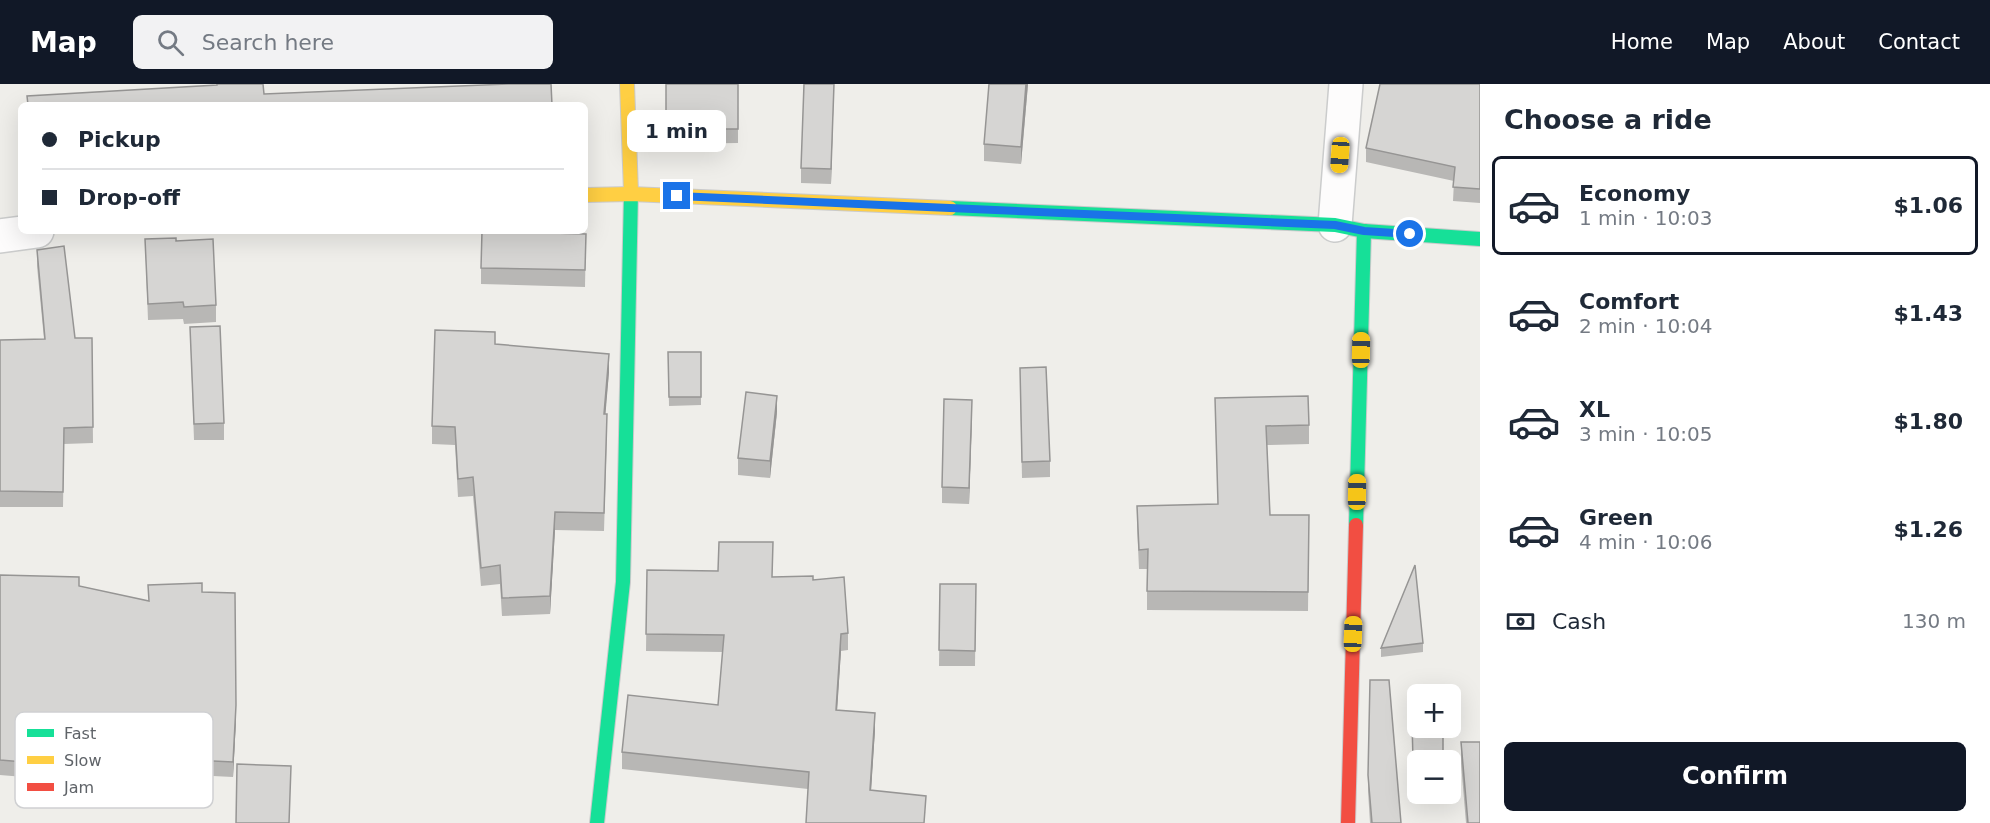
<!DOCTYPE html>
<html lang="en">
<head>
<meta charset="utf-8">
<style>
	:root { --surface:#fff; --page:#f2f2f3; --text:#1f2937; --muted:#747a83; --line:#e0e1e3; --accent:#111827 }
	body { margin:0; font-family:"DejaVu Sans",sans-serif; background:var(--page); color:var(--text); height:100vh; display:flex; flex-direction:column; font-size:22px; white-space:nowrap }
	* { box-sizing:border-box; margin:0 }
	p { font-size:20px; color:var(--muted) }
	.icon { flex:none; width:33px; height:33px; fill:none; stroke:currentColor; stroke-width:2; stroke-linecap:round; stroke-linejoin:round }
	.map { position:relative; flex:1; overflow:hidden }
	.panel { display:flex; flex-direction:column; background:var(--surface); width:510px }
	.panel>* { flex:none }
	.guide { position:absolute; left:18px; top:18px; width:570px; height:132px; border-radius:9px; box-shadow:0 6px 24px #0002; display:grid; align-content:center; height:132px; padding:0 24px; background:var(--surface) }
	.buttons { position:absolute; left:1407px; top:600px; display:grid; gap:12px }
	.buttons a { display:grid; place-items:center; width:54px; height:54px; border-radius:9px; background:var(--surface); box-shadow:0 6px 24px #0002; font-size:30px }
	.end { position:absolute; width:27px; height:27px; margin:-14px; border:8px solid #1a73e8; background:#fff; box-shadow:0 0 0 3px #fff }
	.from { border-radius:50% }
	.bubble { position:absolute; height:42px; border-radius:9px; background:var(--surface); box-shadow:0 6px 24px #0002; font-size:20px; font-weight:700; line-height:42px; text-align:center }
	.car { position:absolute; width:18px; height:36px; margin:-18px -9px; border-radius:8px; box-shadow:0 0 4px 2px #0007; background:linear-gradient(#f5c518 24%,#345 0 40%,#f5c518 0 76%,#345 0 86%,#f5c518 0) }
	.guide b { display:flex; align-items:center; gap:21px; height:57px; font-size:22px }
	.guide b+b { border-top:2px solid var(--line) }
	.guide i { width:15px; height:15px; background:var(--text) }
	ul { padding:0; list-style:none }
	li { display:flex; align-items:center; gap:18px; height:99px; margin:0 12px 9px; padding:0 12px; border:3px solid transparent; border-radius:9px }
	li div { flex:1 }
	li b { display:block; font-size:22px }
	li em { font-style:normal; font-weight:700 }
	li.active { border-color:var(--accent) }
	li>.icon { width:54px; height:54px; stroke-width:1.5 }
	h2 { padding:0 24px; font-size:27px; line-height:72px }
	.pay { display:flex; align-items:center; gap:15px; height:66px; padding:0 24px; font-size:22px }
	.pay p { margin-inline-start:auto }
	.primary-button { display:flex; gap:12px; margin-top:auto; padding:12px 24px }
	.primary-button a { flex:1; height:69px; border-radius:9px; background:var(--accent); color:#fff; font-size:24px; font-weight:700; line-height:69px; text-align:center }
	header { display:flex; align-items:center; gap:36px; box-sizing:border-box; height:84px; padding:0 30px; background:var(--accent); color:#fff }
	header strong { font-size:28px }
	nav { display:flex; gap:33px; margin-inline-start:auto; font-size:21px }
	.search { width:420px; height:54px; background:var(--page); display:flex; align-items:center; gap:15px; box-sizing:border-box; padding:0 21px; border-radius:9px; color:var(--muted); font-size:22px }
	main { display:flex; flex:1; min-height:0 }
	.map>svg:first-child { display:block }
</style>
</head>
<body>
<header>
<strong>Map</strong>
<div class="search"><svg class="icon" aria-label="search" viewBox="0 0 24 24"><circle cx="10" cy="10" r="6"/><path d="M15 15l6 6"/></svg>Search here</div>
<nav><a>Home</a><a>Map</a><a>About</a><a>Contact</a></nav>
</header>
<main>
<div class="map">
<svg width="1480" height="739" viewBox="0 0 1480 739">
	<rect width="100%" height="100%" fill="#efeeea"/>
	<g fill="none" stroke-linecap="round" stroke-linejoin="round">
		<defs>
			<g id="street">
				<path d="M1335,141L1346,0"/>
				<path d="M0,152L37,147"/>
			</g>
			<g id="fast">
				<path d="M950,124L1335,141L1364,147L1480,155"/>
				<path d="M1356,441L1364,147"/>
				<path d="M597,739L623,498L631,108"/>
			</g>
			<g id="slow">
				<path d="M627,0L631,108"/>
				<path d="M585,111L631,110L950,124"/>
			</g>
			<path id="jam" d="M1348,739L1356,441"/>
		</defs>
		<use href="#street" stroke="#cbcccc" stroke-width="36"/>
		<use href="#fast" stroke="#cacacb" stroke-width="16"/>
		<use href="#slow" stroke="#cacacb" stroke-width="16"/>
		<use href="#jam" stroke="#cacacb" stroke-width="16"/>
		<use href="#street" stroke="#fdfcfc" stroke-width="33"/>
		<use href="#fast" stroke="#16e098" stroke-width="14"/>
		<use href="#slow" stroke="#ffcf43" stroke-width="14"/>
		<use href="#jam" stroke="#f24e42" stroke-width="14"/>
	</g>
	<g fill="#b8b7b5">
		<path d="M666,0H738V59L666,60Z"/>
		<path d="M834,0L831,100L801,99V84Z"/>
		<path d="M1028,0L1021,80L984,77V60Z"/>
		<path d="M1480,0V119L1453,117L1454,97L1366,78V64Z"/>
		<path d="M586,150L585,203L481,200V184Z"/>
		<path d="M145,155L176,157L216,221V238L184,240L183,235L148,236Z"/>
		<path d="M37,166L75,254H92L93,359L64,360L63,423H0V256L44,255L37,182Z"/>
		<path d="M190,243L224,339V356H194Z"/>
		<path d="M495,260L609,288L605,330L607,348L604,447L555,446L550,530L502,532L500,500L481,502L473,412L458,413L455,361L432,360V342Z"/>
		<path d="M668,268H701V321L669,322Z"/>
		<path d="M1020,300L1050,377V393L1022,394Z"/>
		<path d="M1215,314L1309,341V360L1267,361L1270,431H1309L1308,527L1147,526V485H1139L1137,441V422L1218,420Z"/>
		<path d="M777,328L770,394L738,391V374Z"/>
		<path d="M972,332L969,420L942,419V403Z"/>
		<path d="M647,486L772,493L813,496L848,549V566L841,567L837,626L875,646L871,706L926,729L808,705L622,685V668L718,621L723,568L646,567Z"/>
		<path d="M0,491L79,502L148,517L202,508L236,636L233,693L173,690V693H132L24,687V693L0,691Z"/>
		<path d="M940,500H976L975,582H939Z"/>
		<path d="M1423,559V568L1381,573V564Z"/>
		<path d="M1412,639L1443,644V676H1418V692H1413Z"/>
		<path d="M1461,658L1480,739H1466L1461,679Z"/>
		<path d="M1368,691L1401,739H1370L1368,707Z"/>
	</g>
	<g fill="#969594">
		<path d="M834,0L831,100V85Z"/>
		<path d="M1026,0H1028L1021,80V63Z"/>
		<path d="M609,270V288L604,348V330Z"/>
		<path d="M777,312V328L770,394V377Z"/>
		<path d="M972,316V332L969,420V404Z"/>
		<path d="M555,428V446L550,530V512Z"/>
		<path d="M841,550V567L836,643V626Z"/>
		<path d="M236,621V636L233,693V678Z"/>
		<path d="M875,629V646L870,723V706Z"/>
	</g>
	<g fill="#d6d5d3" stroke="#969594" stroke-width="1.5">
		<path d="M217,0H263L264,10L508,0H551L552,21H28L27,12L217,1Z"/>
		<rect x="666" y="0" width="72" height="45"/>
		<path d="M804,0H834L831,85L801,84Z"/>
		<path d="M989,0H1026L1021,63L984,60Z"/>
		<path d="M1380,0H1480V105L1453,103L1455,83L1366,64Z"/>
		<path d="M482,147L586,150L585,186L481,184Z"/>
		<path d="M176,154V157L213,155L216,221L184,223L183,218L148,220L145,155Z"/>
		<path d="M64,162L75,254H92L93,343L64,344L63,408L0,407V256L45,255L37,166Z"/>
		<path d="M220,242L224,339L194,340L190,243Z"/>
		<path d="M435,246L495,248V260L609,270L604,330H607L604,429L555,428L550,512L502,514L500,481L481,484L473,393L458,395L455,343L432,342Z"/>
		<path d="M668,268H701V313H669Z"/>
		<path d="M1046,283L1050,377L1022,378L1020,284Z"/>
		<path d="M746,308L777,312L770,377L738,374Z"/>
		<path d="M1308,312L1309,341L1266,342L1270,431H1309L1308,508L1147,507L1148,465L1139,466L1137,422L1218,420L1215,314Z"/>
		<path d="M944,315L972,316L969,404L942,403Z"/>
		<path d="M719,458H773L772,493L813,492V496L844,493L848,549L841,550L836,626L875,629L870,706L926,712L924,739H806L809,688L622,668L628,611L718,621L724,551L646,550L647,486L718,487Z"/>
		<path d="M1415,481L1423,559L1381,564Z"/>
		<path d="M0,491L79,493V502L149,517L148,501L202,499V508L235,509L236,621L233,678L173,675V677H132L24,671V678L0,676Z"/>
		<path d="M940,500H976L975,567L939,566Z"/>
		<path d="M1370,596H1389L1401,739H1372L1368,691Z"/>
		<path d="M1412,639H1418V644H1443V675H1413Z"/>
		<path d="M1461,658H1480V739H1468Z"/>
		<path d="M237,680L291,682L289,739H236Z"/>
	</g>
	<g fill="none" stroke-linecap="round" stroke-linejoin="round">
		<path stroke="#1a73e8" stroke-width="8" d="M677,112L1335,141L1364,147L1410,150"/>
	</g>
	<rect x="15" y="628" width="198" height="96" rx="9" fill="#fff" stroke="#cfd0d2" stroke-width="1.5"/>
	<rect x="27" y="645" width="27" height="8" fill="#16e098"/>
	<rect x="27" y="672" width="27" height="8" fill="#ffcf43"/>
	<rect x="27" y="699" width="27" height="8" fill="#f24e42"/>
	<g font-size="16" fill="#5f6368">
		<text x="64" y="655">Fast</text>
		<text x="64" y="682">Slow</text>
		<text x="64" y="709">Jam</text>
	</g>
</svg>
<div class="buttons">
<a>+</a>
<a>−</a>
</div>
<i class="end from" style="left:1410px;top:150px"></i>
<i class="end" style="left:677px;top:112px"></i>
<div class="bubble" style="left:627px;top:26px;width:99px">1 min</div>
<i class="car" style="left:1340px;top:71px;rotate:184deg"></i>
<i class="car" style="left:1361px;top:266px;rotate:1deg"></i>
<i class="car" style="left:1357px;top:408px;rotate:1deg"></i>
<i class="car" style="left:1353px;top:550px;rotate:2deg"></i>
<div class="guide">
<b><i class="from"></i>Pickup</b>
<b><i></i>Drop-off</b>
</div>
</div>
<section class="panel">
<h2>Choose a ride</h2>
<ul>
<li class="active"><svg class="icon" aria-label="car" viewBox="0 0 24 24"><path d="M5 17H2v-5l4-1 3-4h7l3 4 3 1v5h-3M9 17h6M6 11h13"/><circle cx="7" cy="17" r="2"/><circle cx="17" cy="17" r="2"/></svg><div><b>Economy</b><p>1 min · 10:03</p></div><em>$1.06</em></li>
<li><svg class="icon" aria-label="car" viewBox="0 0 24 24"><path d="M5 17H2v-5l4-1 3-4h7l3 4 3 1v5h-3M9 17h6M6 11h13"/><circle cx="7" cy="17" r="2"/><circle cx="17" cy="17" r="2"/></svg><div><b>Comfort</b><p>2 min · 10:04</p></div><em>$1.43</em></li>
<li><svg class="icon" aria-label="car" viewBox="0 0 24 24"><path d="M5 17H2v-5l4-1 3-4h7l3 4 3 1v5h-3M9 17h6M6 11h13"/><circle cx="7" cy="17" r="2"/><circle cx="17" cy="17" r="2"/></svg><div><b>XL</b><p>3 min · 10:05</p></div><em>$1.80</em></li>
<li><svg class="icon" aria-label="car" viewBox="0 0 24 24"><path d="M5 17H2v-5l4-1 3-4h7l3 4 3 1v5h-3M9 17h6M6 11h13"/><circle cx="7" cy="17" r="2"/><circle cx="17" cy="17" r="2"/></svg><div><b>Green</b><p>4 min · 10:06</p></div><em>$1.26</em></li>
</ul>
<div class="pay"><svg class="icon" aria-label="cash" viewBox="0 0 24 24"><path d="M3 7h18v10H3z"/><circle cx="12" cy="12" r="2"/></svg>Cash<p>130 m</p></div>
<div class="primary-button"><a>Confirm</a></div>
</section>
</main>
</body>
</html>
